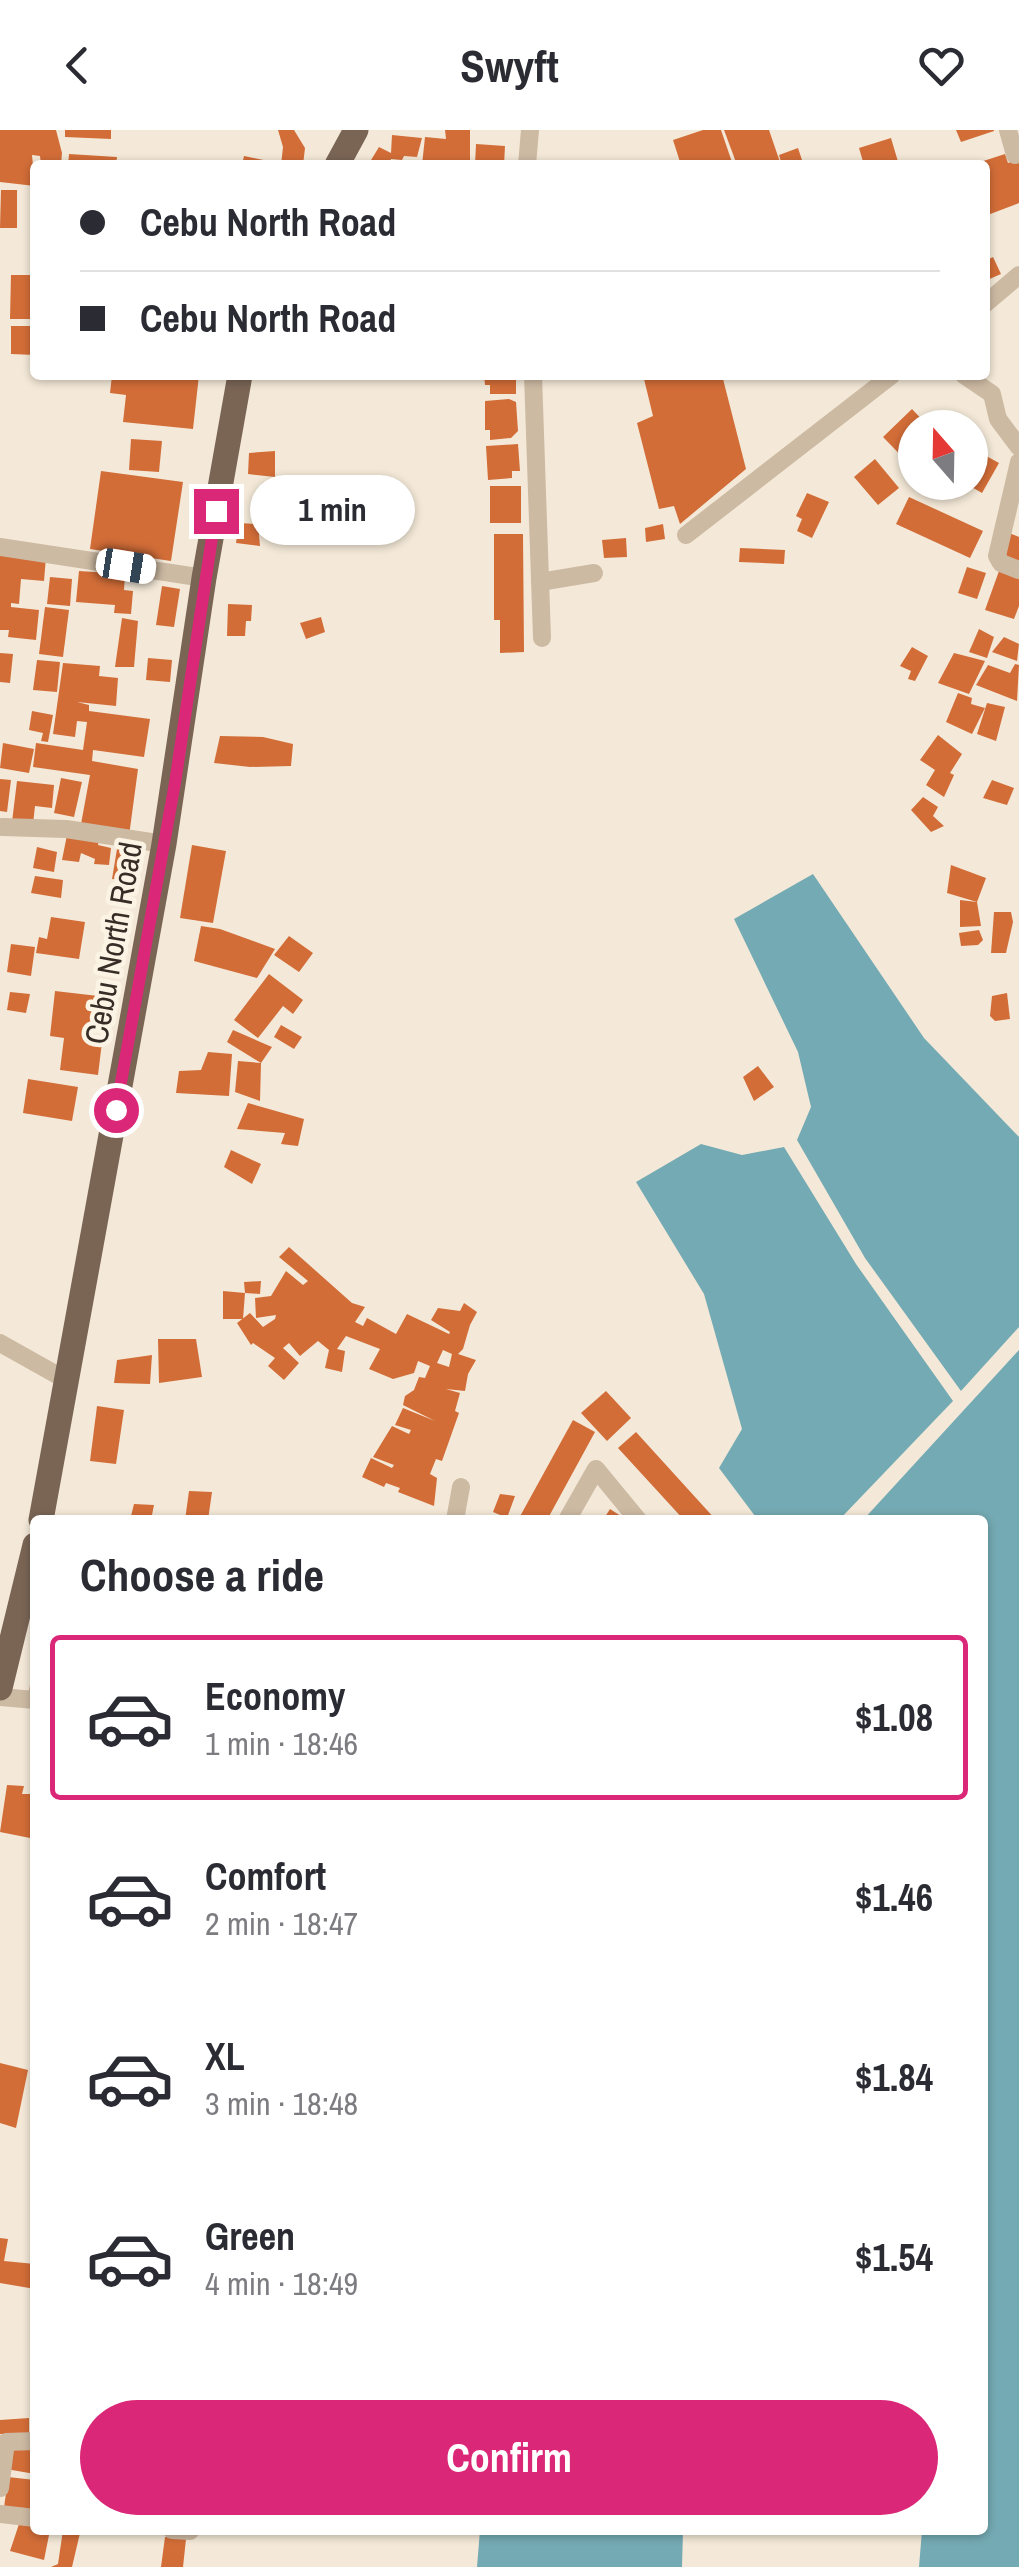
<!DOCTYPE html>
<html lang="en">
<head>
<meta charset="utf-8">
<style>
	:root { --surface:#fff; --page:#f2f2f3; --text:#2b2b33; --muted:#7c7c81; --line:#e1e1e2; --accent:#db2777 }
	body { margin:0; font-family:"Archivo Narrow",sans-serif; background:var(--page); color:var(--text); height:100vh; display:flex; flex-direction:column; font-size:38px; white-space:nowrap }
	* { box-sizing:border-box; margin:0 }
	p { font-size:32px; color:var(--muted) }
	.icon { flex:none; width:55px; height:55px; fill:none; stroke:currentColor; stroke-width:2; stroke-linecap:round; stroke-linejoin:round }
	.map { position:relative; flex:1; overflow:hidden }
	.side { position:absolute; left:30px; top:1385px; width:958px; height:1020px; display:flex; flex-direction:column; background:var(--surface); border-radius:10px; box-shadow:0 2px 8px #0004 }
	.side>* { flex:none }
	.banner { position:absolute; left:30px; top:30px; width:960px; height:220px; border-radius:10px; box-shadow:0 2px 8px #0004; display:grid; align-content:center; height:220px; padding:0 50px; background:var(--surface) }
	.needle { width:65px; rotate:340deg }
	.buttons { position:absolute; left:898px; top:280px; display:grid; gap:20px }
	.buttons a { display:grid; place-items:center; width:90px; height:90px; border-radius:50%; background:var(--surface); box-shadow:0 2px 8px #0004; font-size:50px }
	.end { position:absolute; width:45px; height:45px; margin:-22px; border:12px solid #db2777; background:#fff; box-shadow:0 0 0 5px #fff }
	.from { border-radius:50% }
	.bubble { position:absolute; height:70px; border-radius:35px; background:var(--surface); box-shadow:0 2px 8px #0004; font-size:32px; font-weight:700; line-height:70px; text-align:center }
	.car { position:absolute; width:30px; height:60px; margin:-30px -15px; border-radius:12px; box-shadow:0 0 8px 2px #0007; background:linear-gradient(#fff 24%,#345 0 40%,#fff 0 76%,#345 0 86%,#fff 0) }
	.banner b { display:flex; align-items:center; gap:35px; height:95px; font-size:38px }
	.banner b+b { border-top:2px solid var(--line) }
	.banner i { width:25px; height:25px; background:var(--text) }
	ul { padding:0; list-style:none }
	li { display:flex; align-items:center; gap:30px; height:165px; margin:0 20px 15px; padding:0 30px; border:5px solid transparent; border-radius:10px }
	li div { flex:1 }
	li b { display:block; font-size:38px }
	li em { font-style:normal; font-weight:700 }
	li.selected { border-color:var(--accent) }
	li>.icon { width:90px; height:90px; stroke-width:1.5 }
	h2 { padding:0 50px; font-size:45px; line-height:120px }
	.cta { display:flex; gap:20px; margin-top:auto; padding:20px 50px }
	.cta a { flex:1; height:115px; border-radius:60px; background:var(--accent); color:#fff; font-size:40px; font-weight:700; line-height:115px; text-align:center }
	header { display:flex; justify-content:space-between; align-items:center; height:130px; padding:0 50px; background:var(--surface); font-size:45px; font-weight:700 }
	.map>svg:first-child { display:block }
</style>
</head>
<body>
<header><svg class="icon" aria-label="back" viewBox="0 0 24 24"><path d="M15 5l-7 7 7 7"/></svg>Swyft<svg class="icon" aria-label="heart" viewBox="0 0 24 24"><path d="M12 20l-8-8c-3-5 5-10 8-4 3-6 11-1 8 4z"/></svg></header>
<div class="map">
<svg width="1019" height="2437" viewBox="0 0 1019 2437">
	<rect width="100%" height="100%" fill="#f4e9d8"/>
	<g fill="#74aab3">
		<path d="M813,744L924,908L1019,1007V1197L961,1261L865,1128L797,1010L811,977L798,922L734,789Z"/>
		<path d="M701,1014L742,1025L784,1017L856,1134L953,1271L839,1390H758L719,1338L742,1299L704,1164L636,1052Z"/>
		<path d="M1019,1220V2437H919L922,2400H982V1390H863Z"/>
		<path d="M480,2400H683L682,2437H477Z"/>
	</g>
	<g fill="#d26d38" fill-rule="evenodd">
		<path d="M0,0H56L62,23L61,35H41L40,26L32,25L35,56L0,52Z"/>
		<path d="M65,0H111V9L65,7Z"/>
		<path d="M278,0H294L305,18L303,35H281L283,17Z"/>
		<path d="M445,0H470V35H422L425,7L446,9Z"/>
		<path d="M703,0H721L733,35H681L673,10Z"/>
		<path d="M724,0H769L781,35H737Z"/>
		<path d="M956,0H994V1L961,12Z"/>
		<path d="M392,5L422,8L417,27L404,26L402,30L391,29L389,35H368L379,17L391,23Z"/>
		<path d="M891,8L899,35H864L859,18Z"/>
		<path d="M476,14L505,16L504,35H475Z"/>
		<path d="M798,18L803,33L810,31L811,35H782L779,25Z"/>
		<path d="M69,24L117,27L116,35H68Z"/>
		<path d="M1005,24L1008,33L1019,29V73L985,86V35L974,34Z"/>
		<path d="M244,26L278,33V35H242Z"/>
		<path d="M1,60H17V98H0Z"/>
		<path d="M993,127L1001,144L985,151V131Z"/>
		<path d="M11,145H33V189H10Z"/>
		<path d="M11,196H35V225L11,224Z"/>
		<path d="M112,245H199L193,299L123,292L126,265L110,263Z"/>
		<path d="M484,245H516V264H490V255H485Z"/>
		<path d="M655,245H722L746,339L680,394L674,376L659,379L637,293L653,286L644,249Z"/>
		<path d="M509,269L516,272L518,301L511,308L490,310V300H485V271Z"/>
		<path d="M912,279L930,298H915V340L883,307Z"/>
		<path d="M131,309L162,311L159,342L129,340Z"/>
		<path d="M518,314L520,341H512V348L488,350L486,316Z"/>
		<path d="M970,317L999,333L982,363L963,352H970Z"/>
		<path d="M275,321V347L248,344L249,323Z"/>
		<path d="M875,329L899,358L878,375L854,347Z"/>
		<path d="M101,341L183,352L171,431L90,419Z"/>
		<rect x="490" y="356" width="31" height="37"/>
		<path d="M807,363L829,372L812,408L797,401L802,389L796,386Z"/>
		<path d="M909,367L983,401L970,428L896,394Z"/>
		<path d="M239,393L258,394L260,416L236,413Z"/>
		<path d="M663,394L665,409L646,412L645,398Z"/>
		<path d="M1009,403L1019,407V434L1000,426Z"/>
		<path d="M494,404H523L524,522L500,523V490H494Z"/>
		<path d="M626,408L627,427L604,428L602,410Z"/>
		<path d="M740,418L785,420L784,434L739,432Z"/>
		<path d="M0,424L46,427L44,451L21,449L19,474L11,473V477L39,480L36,510L8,507L9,500H0Z"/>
		<path d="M967,437L986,443L977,469L958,463Z"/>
		<path d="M79,441L125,444L124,460L133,461L131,484L114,483L115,475L76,472Z"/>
		<path d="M999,441L1019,448V476L1014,489L985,480Z"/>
		<path d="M50,447L72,449L70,476L47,474Z"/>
		<path d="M162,456L180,459L174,497L156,495Z"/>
		<path d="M228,474L252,475L251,491H246L245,506H227Z"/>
		<path d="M45,477L69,480L63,527L39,524Z"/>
		<path d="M321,487L325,502L306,509L300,493Z"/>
		<path d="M122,488L138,491L134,537H115Z"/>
		<path d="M979,499L994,507L987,528L969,522Z"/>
		<path d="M1004,507L1019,514L1017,531L992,522Z"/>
		<path d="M912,517L928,526L915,551L908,549L911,541L900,536Z"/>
		<path d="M0,523L13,524L10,553L0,552Z"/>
		<path d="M954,523L985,531L969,564L938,553Z"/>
		<path d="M148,528L172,530L170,552L146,550Z"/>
		<path d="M37,530L60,532L57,562L33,560Z"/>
		<path d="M63,533L100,536L99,546L118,548L116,576L77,572L89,575V581L150,589L144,627L93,620L92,631L138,639L129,706L81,694L90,645L33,637L36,613L83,620L87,592L77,591L75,607L53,604Z"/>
		<path d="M1015,534L1019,535L1017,571L976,555L988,535L1010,543Z"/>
		<path d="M958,563L972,568L971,574L985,578L972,604L946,592Z"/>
		<path d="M987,573L1005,577L996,611L977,604Z"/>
		<path d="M32,581L53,585L48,612L41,611L43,603L29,600Z"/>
		<path d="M938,605L962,624L950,643L954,645L944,667L926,655L935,640L920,630Z"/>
		<path d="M220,606L263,607L293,614L291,636L250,637L214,633Z"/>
		<path d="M3,613L34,619L29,643L0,638Z"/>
		<path d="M61,648L82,652L74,687L54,683Z"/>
		<path d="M0,649L11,650L7,682L0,681Z"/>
		<path d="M992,650L1014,658L1007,675L983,668Z"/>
		<path d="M17,651L54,655L52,678L35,676L33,694L12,692Z"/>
		<path d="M923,667L938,677L933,686L944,696L931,702L911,680Z"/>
		<path d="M67,705L99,710L98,715L111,718L109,735L94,734L95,729L81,723L79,732L62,730Z"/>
		<path d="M192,715L226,721L213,793L180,788Z"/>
		<path d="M37,717L57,722L54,742L33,738Z"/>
		<path d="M117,719L138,722L132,751L112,749Z"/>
		<path d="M951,735L986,748L977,772L947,763Z"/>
		<path d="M35,746L63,750L61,768L31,763Z"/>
		<path d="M960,770L977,772L981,796L960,797Z"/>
		<path d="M994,782H1011L1013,792L1006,823H991Z"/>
		<path d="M51,787L85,792L79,829L36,823L39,807L47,809Z"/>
		<path d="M201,796L220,799L275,819L257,848L194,831Z"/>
		<path d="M979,800L983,810L978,815L961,816L959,803Z"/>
		<path d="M289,806L313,823L299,842L274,825Z"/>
		<path d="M11,814L35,817L31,846L7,842Z"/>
		<path d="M269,844L303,870L293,884L283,876L258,908L234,890Z"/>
		<path d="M55,861L107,867L103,897L85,895L83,910L102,912L98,945L60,940L64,908L50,906Z"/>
		<path d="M10,862L30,864L26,883L7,880Z"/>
		<path d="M1007,863L1010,889L995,891L990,886L992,866Z"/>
		<path d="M281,895L302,907L294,919L274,907Z"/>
		<path d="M233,900L272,917L261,933L227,912Z"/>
		<path d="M208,922L232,924L229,966L176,963L179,941L201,940Z"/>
		<path d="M238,931L261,933L260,971L235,962Z"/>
		<path d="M758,936L774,957L754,971L743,947Z"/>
		<path d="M28,949L78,957L72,991L23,983Z"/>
		<path d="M248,973L304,989L298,1016L281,1014L285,1003L237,999Z"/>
		<path d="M231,1020L261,1034L252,1054L224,1037Z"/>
		<path d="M289,1117L352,1173L365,1177L355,1192L363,1196L367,1188L396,1204L407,1184L449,1204L450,1202L431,1190L438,1178L460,1181L464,1173L477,1182L470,1195L463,1219L458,1224L476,1230L468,1244L465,1261L446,1259L460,1263L455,1281L459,1283L442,1331L436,1329L430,1344L437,1348L434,1376L398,1362L400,1358L386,1353L384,1357L362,1347L371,1328L392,1338L394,1335L373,1327L392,1296L409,1304L411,1300L395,1295L403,1278L435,1291L403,1275L405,1266L414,1260L419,1247L425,1248L430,1236L418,1231L414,1243L393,1249L369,1239L380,1219L346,1206L337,1219L345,1221L342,1242L325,1238L329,1220L318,1211L300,1226L289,1213L283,1218L299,1233L284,1250L268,1236L275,1228L253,1213L251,1215L237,1193L250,1183L263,1197L275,1189L276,1185L256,1188L255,1168L271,1166L286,1141L303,1155L308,1151L279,1127ZM443,1220L452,1224L449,1237L437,1233Z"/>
		<path d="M261,1151L260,1164L245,1163L244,1152Z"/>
		<path d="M223,1161L245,1163L243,1189H223Z"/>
		<path d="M158,1209H196L202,1247L159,1253Z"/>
		<path d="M152,1225L150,1254L114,1253L117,1230Z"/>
		<path d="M606,1261L631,1288L607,1311L581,1283Z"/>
		<path d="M97,1276L124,1280L116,1334L90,1331Z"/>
		<path d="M573,1290L595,1302L547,1390H518Z"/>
		<path d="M636,1302L716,1390H684L618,1318Z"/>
		<path d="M189,1361L212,1362L208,1390H185Z"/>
		<path d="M500,1364L515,1366L507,1388L493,1382Z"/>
		<path d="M134,1374L154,1375L151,1390H130Z"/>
		<path d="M610,1379L627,1390H603Z"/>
		<path d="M32,1535H35V1565H29Z"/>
		<path d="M7,1655L24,1656L22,1664H35V1709L0,1702Z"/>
		<path d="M0,1933L28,1940L16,1998L0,1993Z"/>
		<path d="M0,2108L8,2109L4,2131L35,2134V2159L0,2153Z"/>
		<path d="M29,2288V2304H0V2290Z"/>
		<path d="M35,2313V2344L6,2339L9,2319Z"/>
		<path d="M8,2347L35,2350L33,2381L4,2378Z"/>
		<path d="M19,2394L35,2397V2400H50L44,2430L10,2421Z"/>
		<path d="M63,2400L80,2403L72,2437H51L58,2434Z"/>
		<path d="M165,2407L186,2409L183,2437H161Z"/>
	</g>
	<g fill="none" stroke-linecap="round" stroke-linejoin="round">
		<g stroke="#cdbaa3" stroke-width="18">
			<path d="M1008,0L1015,25"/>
			<path d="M527,35L530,0"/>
			<path d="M985,174L1019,145"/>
			<path d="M533,245L542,508"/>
			<path d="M964,245L992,264L998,289L1019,317"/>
			<path d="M1019,332L997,426L1001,433L1019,440"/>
			<path d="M686,405L892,245"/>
			<path d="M0,417L204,448"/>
			<path d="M540,452L594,443"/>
			<path d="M2,697L66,699L164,714"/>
			<path d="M0,1213L66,1250"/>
			<path d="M455,1390L461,1357"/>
			<path d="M567,1390L596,1339L638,1390"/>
			<path d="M0,1567L35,1570"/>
			<path d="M0,2358L6,2312L35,2311"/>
			<path d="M0,2384L35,2388"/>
			<path d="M172,2400L190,2401"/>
		</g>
		<g stroke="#7a6555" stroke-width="25">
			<path d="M337,35L356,0"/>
			<path d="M41,1390L164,714L204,448L240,245"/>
			<path d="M0,1558L35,1415"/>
		</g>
	</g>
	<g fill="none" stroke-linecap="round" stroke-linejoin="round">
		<path stroke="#db2777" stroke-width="12" d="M116,980L175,653L216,381"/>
	</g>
	<g text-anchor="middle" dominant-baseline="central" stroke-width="9" stroke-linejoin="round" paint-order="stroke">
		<g font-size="32" fill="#372d26" stroke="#fbf3e4">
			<text transform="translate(113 813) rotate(-80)">Cebu North Road</text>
		</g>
	</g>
</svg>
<div class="buttons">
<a><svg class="needle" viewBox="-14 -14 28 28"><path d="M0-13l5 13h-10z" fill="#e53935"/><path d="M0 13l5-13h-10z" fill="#7c7c81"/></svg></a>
</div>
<i class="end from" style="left:116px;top:980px"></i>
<i class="end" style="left:216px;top:381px"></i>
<div class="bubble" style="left:250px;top:345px;width:165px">1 min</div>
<i class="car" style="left:126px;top:436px;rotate:99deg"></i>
<div class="banner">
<b><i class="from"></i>Cebu North Road</b>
<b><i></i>Cebu North Road</b>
</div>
<section class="side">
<h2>Choose a ride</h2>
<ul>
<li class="selected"><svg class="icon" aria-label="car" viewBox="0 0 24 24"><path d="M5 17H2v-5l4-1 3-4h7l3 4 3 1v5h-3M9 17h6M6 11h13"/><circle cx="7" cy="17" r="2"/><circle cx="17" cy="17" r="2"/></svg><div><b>Economy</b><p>1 min · 18:46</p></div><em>$1.08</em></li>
<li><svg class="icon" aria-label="car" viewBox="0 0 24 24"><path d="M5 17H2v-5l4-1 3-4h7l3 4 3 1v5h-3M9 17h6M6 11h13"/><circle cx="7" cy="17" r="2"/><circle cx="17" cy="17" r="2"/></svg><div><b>Comfort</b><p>2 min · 18:47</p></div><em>$1.46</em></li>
<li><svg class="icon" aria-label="car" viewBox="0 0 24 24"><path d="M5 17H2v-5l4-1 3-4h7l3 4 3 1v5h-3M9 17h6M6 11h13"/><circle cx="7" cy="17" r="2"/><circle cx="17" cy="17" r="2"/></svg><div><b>XL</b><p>3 min · 18:48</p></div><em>$1.84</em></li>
<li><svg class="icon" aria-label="car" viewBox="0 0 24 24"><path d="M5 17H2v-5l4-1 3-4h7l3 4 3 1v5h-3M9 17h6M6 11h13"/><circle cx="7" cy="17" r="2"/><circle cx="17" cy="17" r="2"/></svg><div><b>Green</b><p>4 min · 18:49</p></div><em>$1.54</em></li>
</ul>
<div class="cta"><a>Confirm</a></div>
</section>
</div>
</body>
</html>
